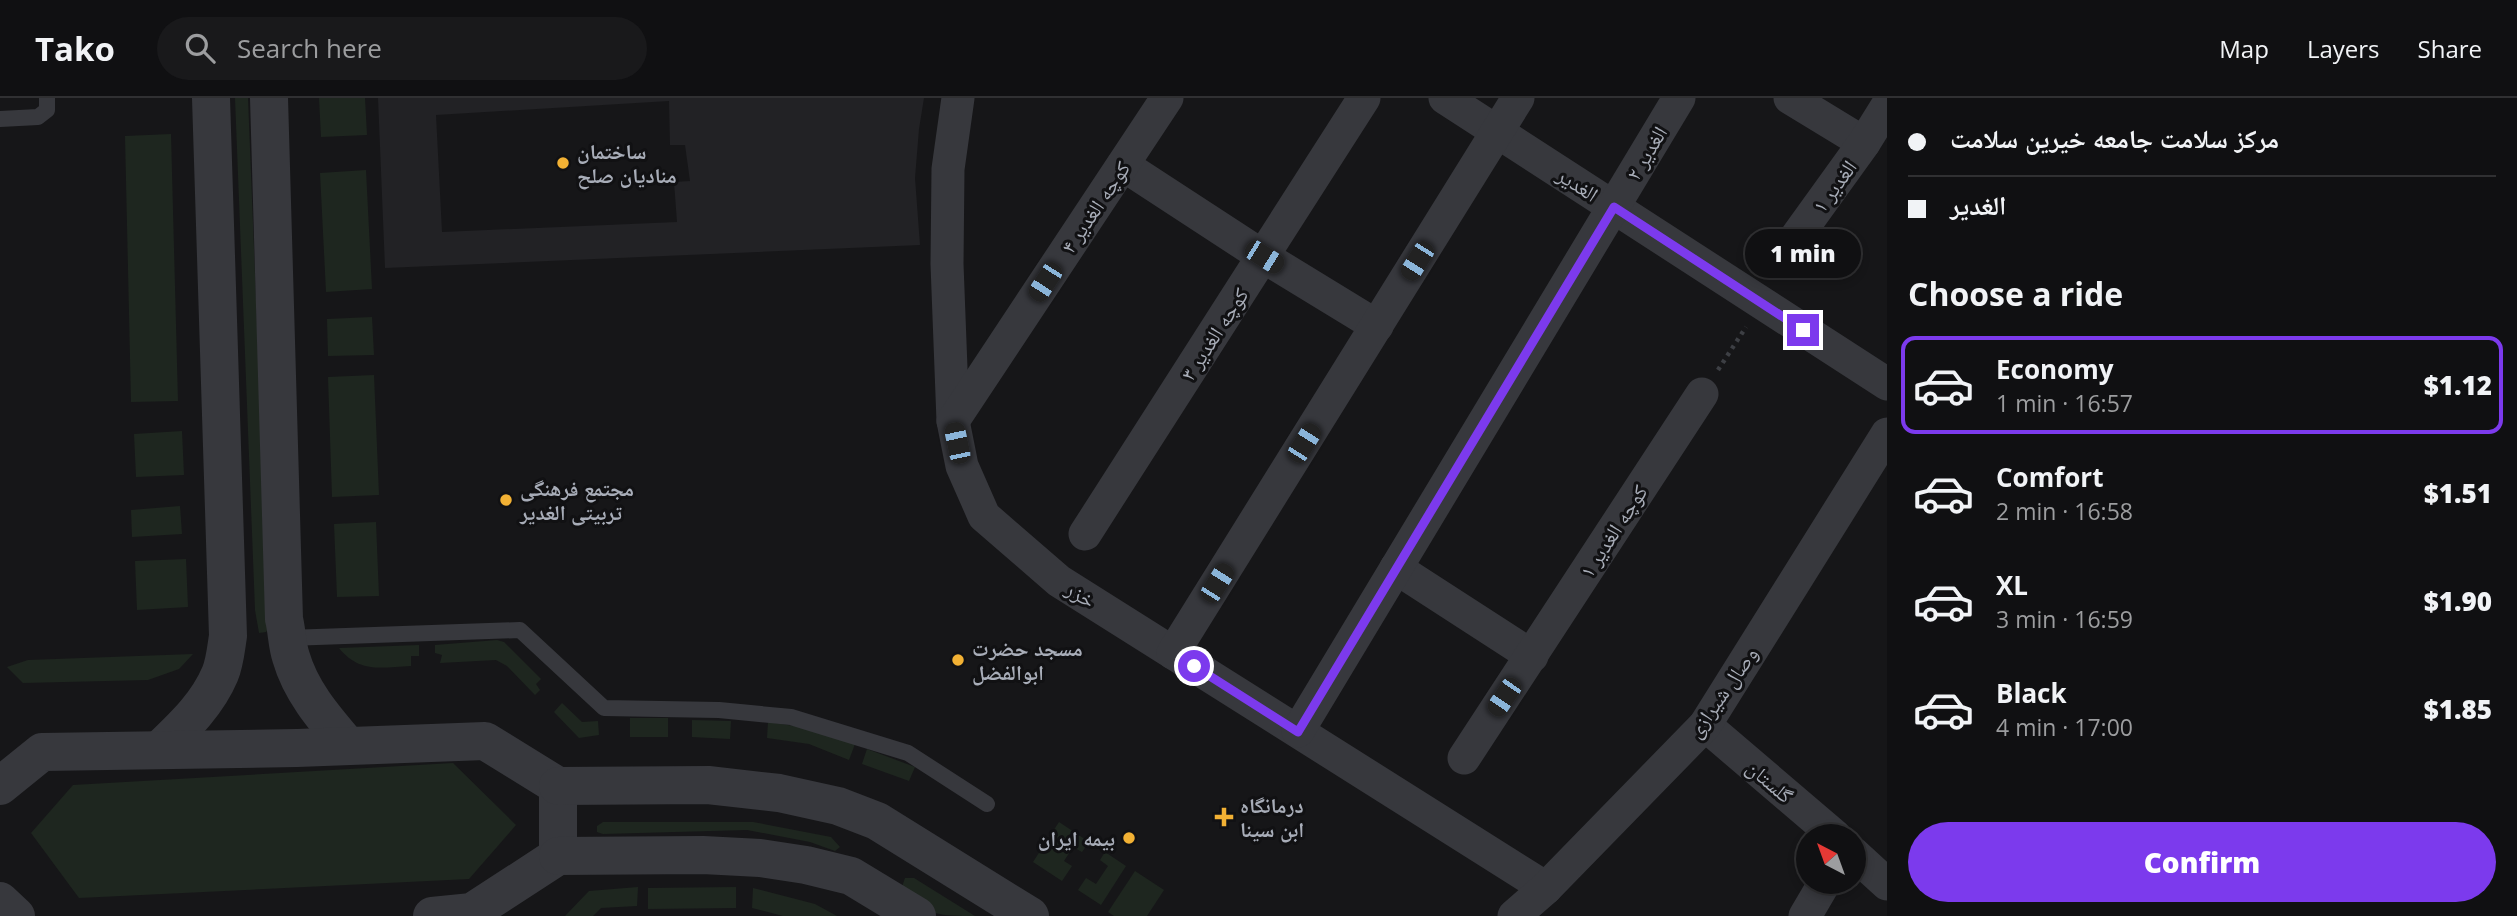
<!DOCTYPE html>
<html lang="en">
<head>
<meta charset="utf-8">
<style>
	:root { --surface:#101012; --page:#19191b; --text:#f1f3f6; --muted:#9c9d9f; --line:#303032; --accent:#7c3aed }
	body { margin:0; font-family:"Open Sans","Noto Naskh Arabic",sans-serif; background:var(--page); color:var(--text); height:100vh; display:flex; flex-direction:column; font-size:26px; white-space:nowrap }
	* { box-sizing:border-box; margin:0 }
	p { font-size:23px; color:var(--muted) }
	.icon { flex:none; width:38px; height:38px; fill:none; stroke:currentColor; stroke-width:2; stroke-linecap:round; stroke-linejoin:round }
	.map { position:relative; flex:1; overflow:hidden }
	.sheet { display:flex; flex-direction:column; background:var(--surface); width:630px }
	.sheet>* { flex:none }
	.banner { display:grid; align-content:center; height:154px; padding:0 21px; background:var(--surface) }
	.needle { width:46px; rotate:319deg }
	.buttons { position:absolute; left:1796px; top:726px; display:grid; gap:14px }
	.buttons a { display:grid; place-items:center; width:70px; height:70px; border-radius:50%; background:var(--surface); box-shadow:0 4px 10px #0003,0 0 0 2px var(--line); font-size:35px }
	.end { position:absolute; width:32px; height:32px; margin:-16px; border:9px solid #7c3aed; background:#fff; box-shadow:0 0 0 4px #fff }
	.from { border-radius:50% }
	.bubble { position:absolute; height:49px; border-radius:24px; background:var(--surface); box-shadow:0 4px 10px #0003,0 0 0 2px var(--line); font-size:23px; font-weight:800; line-height:49px; text-align:center }
	.car { position:absolute; width:21px; height:42px; margin:-21px -10px; border-radius:9px; box-shadow:0 0 5px 2px #0007; background:linear-gradient(#222 24%,#8ab4d8 0 40%,#222 0 76%,#8ab4d8 0 86%,#222 0) }
	.banner b { display:flex; align-items:center; gap:24px; height:66px; font-size:26px }
	.banner b+b { border-top:2px solid var(--line) }
	.banner i { width:18px; height:18px; background:var(--text) }
	ul { padding:0; list-style:none }
	li { display:flex; align-items:center; gap:21px; height:98px; margin:0 14px 10px; padding:0 7px; border:4px solid transparent; border-radius:14px }
	li div { flex:1 }
	li b { display:block; font-size:26px }
	li em { font-style:normal; font-weight:800 }
	li.active { border-color:var(--accent) }
	li>.icon { width:63px; height:63px; stroke-width:1.5 }
	h2 { padding:0 21px; font-size:32px; line-height:84px }
	.primary-button { display:flex; gap:14px; margin-top:auto; padding:14px 21px }
	.primary-button a { flex:1; height:80px; border-radius:42px; background:var(--accent); color:#fff; font-size:28px; font-weight:800; line-height:80px; text-align:center }
	header { display:flex; align-items:center; gap:42px; box-sizing:border-box; height:98px; padding:0 35px; background:var(--surface); border-bottom:2px solid var(--line) }
	header strong { font-size:33px }
	nav { display:flex; gap:38px; margin-inline-start:auto; font-size:24px }
	.search { width:490px; height:63px; background:var(--page); display:flex; align-items:center; gap:18px; box-sizing:border-box; padding:0 24px; border-radius:38px; color:var(--muted); font-size:26px }
	main { display:flex; flex:1; min-height:0 }
	.map>svg:first-child { display:block }
</style>
</head>
<body>
<header>
<strong>Tako</strong>
<div class="search"><svg class="icon" aria-label="search" viewBox="0 0 24 24"><circle cx="10" cy="10" r="6"/><path d="M15 15l6 6"/></svg>Search here</div>
<nav><a>Map</a><a>Layers</a><a>Share</a></nav>
</header>
<main>
<div class="map">
<svg width="1887" height="818" viewBox="0 0 1887 818">
	<rect width="100%" height="100%" fill="#161618"/>
	<path fill="#222225" fill-rule="evenodd" d="M378,0H924L919,31L915,80L920,147L385,170ZM669,3L670,47H685L690,83L674,84L677,124L442,134L436,17Z"/>
	<g fill="#1e261f">
		<path d="M235,0H248L269,529L266,534L259,535L255,512Z"/>
		<path d="M319,0H365L367,37L321,39Z"/>
		<path d="M171,36L178,303L131,304L125,38Z"/>
		<path d="M366,72L372,191L326,194L320,75Z"/>
		<path d="M372,219L374,257L328,258L327,221Z"/>
		<path d="M374,277L379,397L332,399L328,279Z"/>
		<path d="M182,333L184,377L136,379L134,336Z"/>
		<path d="M180,408L182,436L132,439L131,412Z"/>
		<path d="M376,424L379,498L337,499L334,426Z"/>
		<path d="M186,461L188,509L137,512L135,463Z"/>
		<path d="M497,542L504,544L541,581L536,586L540,592L535,597L507,568L496,562L440,565L442,557L435,555V547Z"/>
		<path d="M419,547V558H411V568C382,569 360,576 339,550Z"/>
		<path d="M193,556L179,571L148,582L23,585L7,569L28,562Z"/>
		<path d="M562,605L582,624L598,623L599,637L579,640L554,614Z"/>
		<rect x="630" y="620" width="38" height="19"/>
		<path d="M692,622L731,623L730,641L692,639Z"/>
		<path d="M768,624L814,631L855,646L849,662L809,646L767,640Z"/>
		<path d="M867,651L915,669L909,683L862,666Z"/>
		<path d="M453,665L516,727L469,781L79,800L31,735L73,687Z"/>
		<path d="M603,724H753L831,739L840,749L835,753L810,744L747,732L603,736L597,734V728Z"/>
		<path d="M1059,724L1089,744L1082,754L1073,749L1064,763L1072,768L1062,783L1033,764Z"/>
		<path d="M1105,754L1126,768L1101,807L1078,792L1086,780L1096,786L1108,768L1100,762Z"/>
		<path d="M1135,773L1164,792L1147,818H1114L1108,814Z"/>
		<path d="M905,780H914L975,818C942,818 924,818 901,792Z"/>
		<path d="M638,789L637,808L601,810L593,818H565L589,793Z"/>
		<path d="M736,789V810L648,811V790Z"/>
		<path d="M753,790L815,806L837,818H783L752,810Z"/>
	</g>
	<g fill="none" stroke-linecap="round" stroke-linejoin="round">
		<path stroke="#3d3f44" stroke-width="4.5" stroke-dasharray="3.5 5" stroke-linecap="butt" d="M1718,272L1746,229"/>
		<g stroke="#37383d" stroke-width="16">
			<path d="M0,21L38,19L47,12V0"/>
			<path d="M288,540L520,532L604,610L719,612L791,619L908,655L987,706"/>
		</g>
		<g stroke="#37383d" stroke-width="33">
			<path d="M958,0L948,71L947,166L953,323L962,368L984,418L1059,483L1546,790"/>
			<path d="M1445,0L1887,286"/>
			<path d="M1790,0L1864,45"/>
			<path d="M1123,67L1264,159L1377,228"/>
			<path d="M1797,138L1864,45L1887,8"/>
			<path d="M953,323L1167,0"/>
			<path d="M1085,436L1364,0"/>
			<path d="M1396,470L1532,558"/>
			<path d="M1173,555L1518,0"/>
			<path d="M1705,627L1835,738"/>
			<path d="M1298,633L1679,0"/>
			<path d="M1464,660L1702,296"/>
			<path d="M1853,755L1887,786"/>
			<path d="M1514,818L1546,790L1705,627L1887,336"/>
			<path d="M1805,818L1825,784"/>
		</g>
		<g stroke="#37383d" stroke-width="38">
			<path d="M269,0L284,521C287,533 287,547 291,559C301,594 325,621 348,648"/>
			<path d="M159,652C183,629 207,607 220,576C225,564 226,550 228,538L211,0"/>
			<path d="M0,688L42,654L297,650L485,643L558,688V758L472,814L432,818"/>
			<path d="M558,688L708,687L779,695L838,708L877,723L1030,818"/>
			<path d="M558,758L703,757L760,760L806,767L851,778L917,818"/>
			<path d="M0,803L16,818"/>
		</g>
	</g>
	<g fill="none" stroke-linecap="round" stroke-linejoin="round">
		<path stroke="#7c3aed" stroke-width="9" d="M1194,568L1298,634L1614,109L1803,232"/>
	</g>
	<g fill="#f2b134" stroke="#111113" stroke-width="2.5">
		<circle cx="563" cy="65" r="7"/>
		<circle cx="506" cy="402" r="7"/>
		<circle cx="958" cy="562" r="7"/>
		<path d="M1220.5 708.5h7v7h7v7h-7v7h-7v-7h-7v-7h7z"/>
		<circle cx="1129" cy="740" r="7"/>
	</g>
	<g text-anchor="middle" dominant-baseline="central" stroke-width="6" stroke-linejoin="round" paint-order="stroke">
		<g font-size="21" font-weight="bold" fill="#a8adb8" stroke="#111113" text-anchor="start">
			<text x="577" y="53">ساختمان<tspan x="577" dy="24">منادیان صلح</tspan></text>
			<text x="520" y="390">مجتمع فرهنگی<tspan x="520" dy="24">تربیتی الغدیر</tspan></text>
			<text x="972" y="550">مسجد حضرت<tspan x="972" dy="24">ابوالفضل</tspan></text>
			<text x="1240" y="707">درمانگاه<tspan x="1240" dy="24">ابن سینا</tspan></text>
			<text x="1115" y="740" text-anchor="end">بیمه ایران</text>
		</g>
		<g font-size="21" fill="#a8adb8" stroke="#111113">
			<text transform="translate(1646 55) rotate(-59)">۲ الغدیر</text>
			<text transform="translate(1578 86) rotate(33)">الغدیر</text>
			<text transform="translate(1834 88) rotate(-54)">الغدیر ۱</text>
			<text transform="translate(1095 109) rotate(-56)">کوچه الغدیر ۴</text>
			<text transform="translate(1214 236) rotate(-57)">کوچه الغدیر ۳</text>
			<text transform="translate(1613 433) rotate(-57)">کوچه الغدیر ۱</text>
			<text transform="translate(1081 496) rotate(32)">خزر</text>
			<text transform="translate(1722 594) rotate(-55)">وصال شیرازی</text>
			<text transform="translate(1770 683) rotate(41)">گلستان</text>
		</g>
	</g>
</svg>
<div class="buttons">
<a><svg class="needle" viewBox="-14 -14 28 28"><path d="M0-13l5 13h-10z" fill="#e53935"/><path d="M0 13l5-13h-10z" fill="#9c9d9f"/></svg></a>
</div>
<i class="end from" style="left:1194px;top:568px"></i>
<i class="end" style="left:1803px;top:232px"></i>
<div class="bubble" style="left:1745px;top:131px;width:116px">1 min</div>
<i class="car" style="left:1264px;top:159px;rotate:122deg"></i>
<i class="car" style="left:1417px;top:163px;rotate:212deg"></i>
<i class="car" style="left:1045px;top:184px;rotate:213deg"></i>
<i class="car" style="left:957px;top:345px;rotate:348deg"></i>
<i class="car" style="left:1304px;top:345px;rotate:32deg"></i>
<i class="car" style="left:1217px;top:485px;rotate:32deg"></i>
<i class="car" style="left:1504px;top:599px;rotate:214deg"></i>
</div>
<section class="sheet">
<div class="banner">
<b><i class="from"></i>مرکز سلامت جامعه خیرین سلامت</b>
<b><i></i>الغدیر</b>
</div>
<h2>Choose a ride</h2>
<ul>
<li class="active"><svg class="icon" aria-label="car" viewBox="0 0 24 24"><path d="M5 17H2v-5l4-1 3-4h7l3 4 3 1v5h-3M9 17h6M6 11h13"/><circle cx="7" cy="17" r="2"/><circle cx="17" cy="17" r="2"/></svg><div><b>Economy</b><p>1 min · 16:57</p></div><em>$1.12</em></li>
<li><svg class="icon" aria-label="car" viewBox="0 0 24 24"><path d="M5 17H2v-5l4-1 3-4h7l3 4 3 1v5h-3M9 17h6M6 11h13"/><circle cx="7" cy="17" r="2"/><circle cx="17" cy="17" r="2"/></svg><div><b>Comfort</b><p>2 min · 16:58</p></div><em>$1.51</em></li>
<li><svg class="icon" aria-label="car" viewBox="0 0 24 24"><path d="M5 17H2v-5l4-1 3-4h7l3 4 3 1v5h-3M9 17h6M6 11h13"/><circle cx="7" cy="17" r="2"/><circle cx="17" cy="17" r="2"/></svg><div><b>XL</b><p>3 min · 16:59</p></div><em>$1.90</em></li>
<li><svg class="icon" aria-label="car" viewBox="0 0 24 24"><path d="M5 17H2v-5l4-1 3-4h7l3 4 3 1v5h-3M9 17h6M6 11h13"/><circle cx="7" cy="17" r="2"/><circle cx="17" cy="17" r="2"/></svg><div><b>Black</b><p>4 min · 17:00</p></div><em>$1.85</em></li>
</ul>
<div class="primary-button"><a>Confirm</a></div>
</section>
</main>
</body>
</html>
